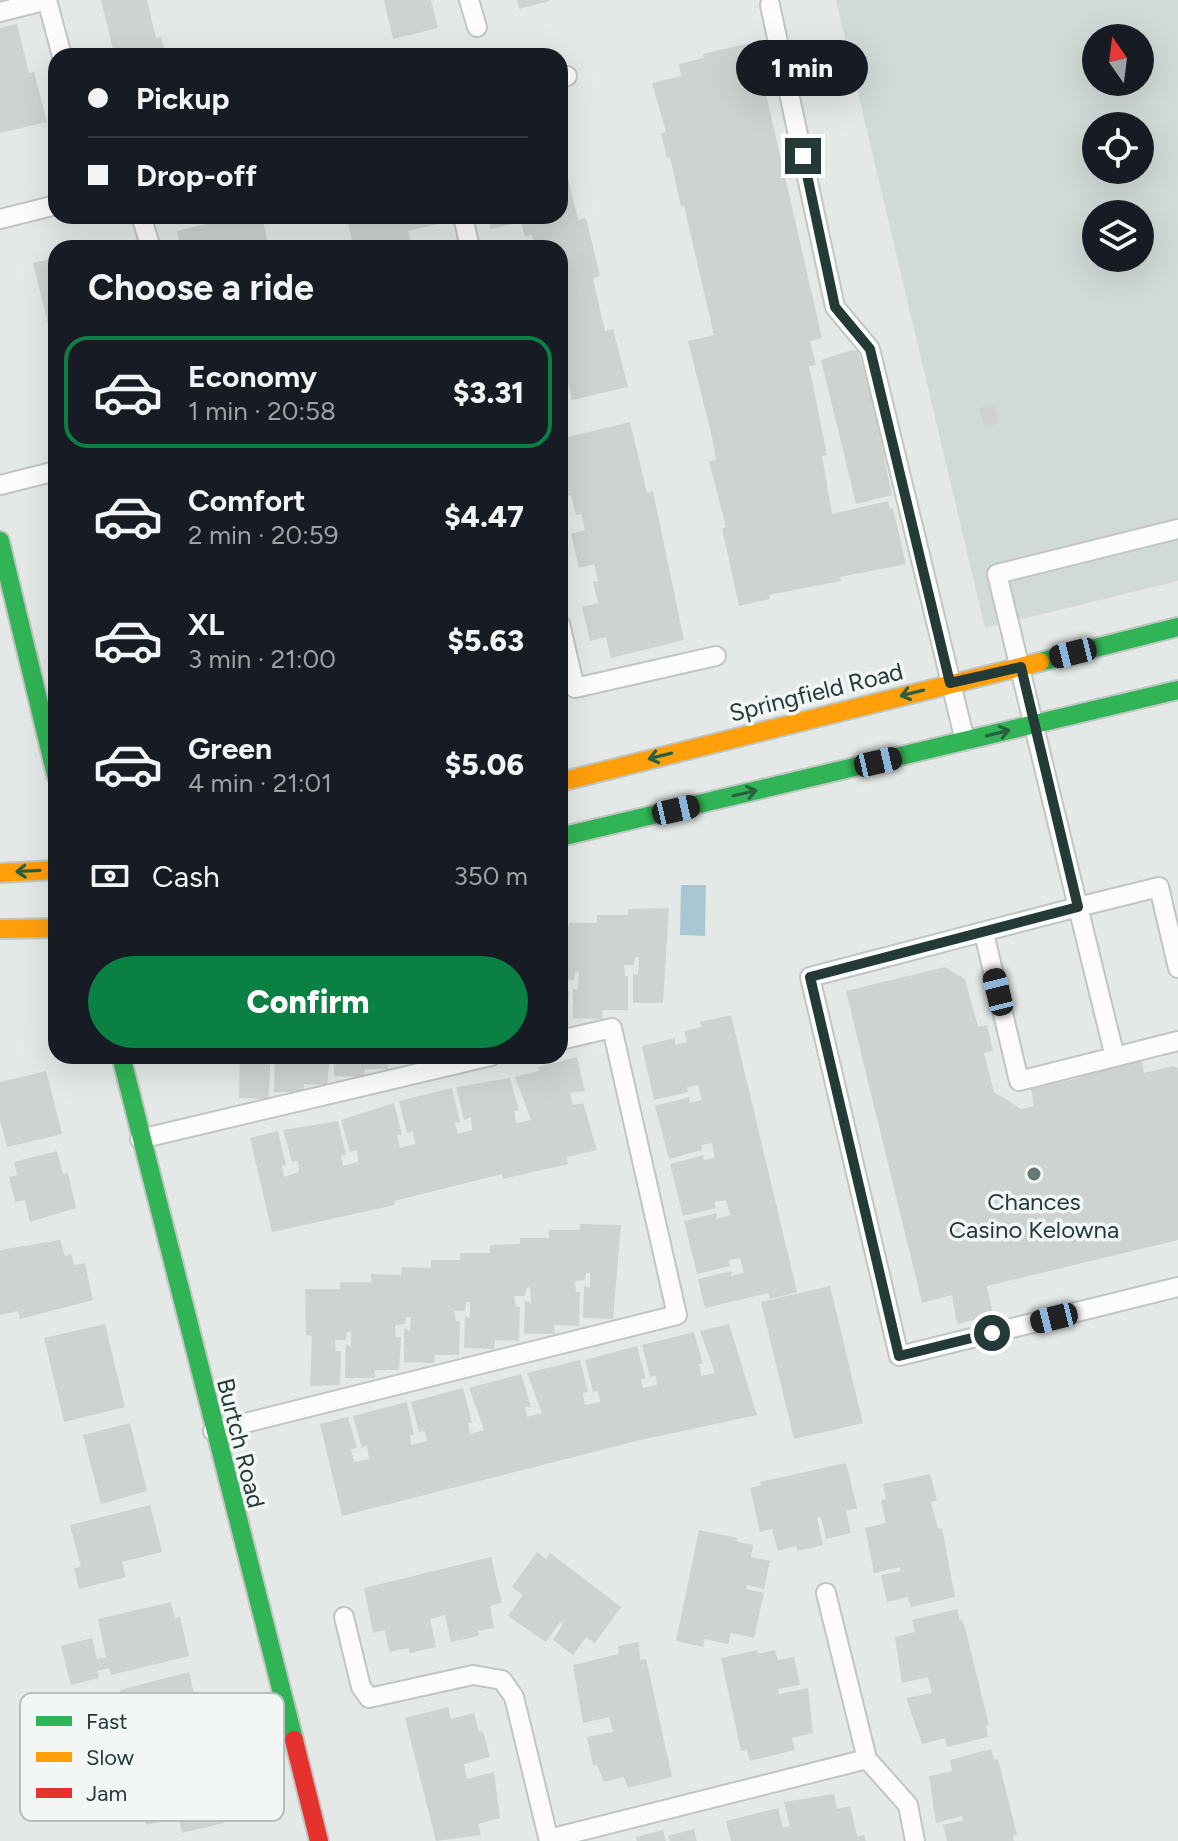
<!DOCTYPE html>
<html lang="en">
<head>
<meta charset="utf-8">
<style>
	:root { --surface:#171b24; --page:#20242c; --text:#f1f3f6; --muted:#9ea1a6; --line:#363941; --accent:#0b8043 }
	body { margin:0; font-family:Figtree,sans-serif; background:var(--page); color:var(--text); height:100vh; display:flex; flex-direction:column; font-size:30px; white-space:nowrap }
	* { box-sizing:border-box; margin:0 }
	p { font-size:26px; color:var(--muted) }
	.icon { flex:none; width:44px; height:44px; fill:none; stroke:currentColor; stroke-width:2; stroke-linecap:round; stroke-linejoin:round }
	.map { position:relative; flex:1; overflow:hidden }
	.sheet { position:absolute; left:48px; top:240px; width:520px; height:824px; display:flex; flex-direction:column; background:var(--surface); border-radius:24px; box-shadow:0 8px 32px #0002 }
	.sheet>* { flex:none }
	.top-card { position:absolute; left:48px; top:48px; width:520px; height:176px; border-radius:24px; box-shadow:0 8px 32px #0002; display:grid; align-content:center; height:176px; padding:0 40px; background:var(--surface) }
	.needle { width:52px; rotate:346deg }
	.controls { position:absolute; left:1082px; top:24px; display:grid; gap:16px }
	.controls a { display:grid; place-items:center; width:72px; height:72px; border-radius:50%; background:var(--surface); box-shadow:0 8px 32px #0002; font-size:40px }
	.end { position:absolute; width:36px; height:36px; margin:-18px; border:10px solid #243a37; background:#fff; box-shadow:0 0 0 4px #fff }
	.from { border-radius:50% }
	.bubble { position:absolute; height:56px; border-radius:28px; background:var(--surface); box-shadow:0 8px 32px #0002; font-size:26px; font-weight:800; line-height:56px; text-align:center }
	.car { position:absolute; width:24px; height:48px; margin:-24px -12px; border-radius:10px; box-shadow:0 0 6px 2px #0007; background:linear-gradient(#222 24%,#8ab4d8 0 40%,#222 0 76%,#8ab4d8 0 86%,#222 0) }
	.top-card b { display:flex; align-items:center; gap:28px; height:76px; font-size:30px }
	.top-card b+b { border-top:2px solid var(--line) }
	.top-card i { width:20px; height:20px; background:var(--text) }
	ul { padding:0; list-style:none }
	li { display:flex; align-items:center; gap:24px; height:112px; margin:0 16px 12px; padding:0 24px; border:4px solid transparent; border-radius:24px }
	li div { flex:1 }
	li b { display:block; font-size:30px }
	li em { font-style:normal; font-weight:800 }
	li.active { border-color:var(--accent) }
	li>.icon { width:72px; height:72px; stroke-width:1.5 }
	h2 { padding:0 40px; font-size:36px; line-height:96px }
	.pay { display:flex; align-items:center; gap:20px; height:88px; padding:0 40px; font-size:30px }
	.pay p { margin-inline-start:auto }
	.action { display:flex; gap:16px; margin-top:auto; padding:16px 40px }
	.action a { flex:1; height:92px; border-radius:48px; background:var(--accent); color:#fff; font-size:32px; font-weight:800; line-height:92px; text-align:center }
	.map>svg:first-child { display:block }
</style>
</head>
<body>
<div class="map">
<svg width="1178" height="1841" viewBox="0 0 1178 1841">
	<rect width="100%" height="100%" fill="#e4e9e7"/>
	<path fill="#d2dad7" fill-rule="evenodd" d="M836,0H1178V581L985,628ZM1096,38H1140V82H1096ZM1096,126H1140V170H1096ZM1096,214H1140V258H1096Z"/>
	<path fill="#a8c7d3" d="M681,885H706L705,936L680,935Z"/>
	<g fill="#ced2d1">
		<path d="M101,0H147L156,38L161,37L166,56H120L118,48L113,49Z"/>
		<path d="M384,0H431L438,28L393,39Z"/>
		<path d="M517,0H549V1L519,9Z"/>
		<path d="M17,24L29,73L34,72L47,122L0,133V28Z"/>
		<path d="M754,42L822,338L810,341L816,365L809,366L827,455L822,456L832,514L888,501L890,509L893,508L906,564L840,577L841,581L769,595L770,599L739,606L722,528L726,527L709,461L716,460L712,437L688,341L714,335L684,206L681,207L670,157L667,158L661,133L666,132L652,83L681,76L679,64L704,58L703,54Z"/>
		<path d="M565,165L578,220L586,218L600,276L593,278L605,331L613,329L628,387L572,400L566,375L560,376V363L563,362L560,349V248H536L532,235L525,237L521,222L491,229L487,216H560V166Z"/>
		<path d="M204,216H262L269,248H181L177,231L206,224Z"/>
		<path d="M346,216H436L438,224L408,231L411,243L418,241L420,248H354Z"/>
		<path d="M56,258V321L48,323L33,263Z"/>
		<path d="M852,350L858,351L873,403L892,495L856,504L821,360Z"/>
		<path d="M993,404L999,423L985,428L979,408Z"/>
		<path d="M630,422L647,493L653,491L684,640L611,658L606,637L590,641L582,607L598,603L593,582L598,581L594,564L579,568L571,534L585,530L581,514L576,515L571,495L560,497V439Z"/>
		<path d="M669,908L663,1003H633V974L638,975L639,957H635L634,965H624L625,976H628V1010H603L602,1019L573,1018V989L578,990L579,972H575L574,980H564V991L569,992L567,1026H560V929H568L569,923H597V915H628V909Z"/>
		<path d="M945,967L965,979L978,1027L987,1025L993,1051L984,1053L994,1092L1021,1109L1034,1106L1031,1089L1083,1077L1081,1068L1140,1054L1144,1073L1174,1066L1178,1068V1240L987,1286L993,1315L957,1324L952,1295L922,1303L846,991Z"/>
		<path d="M731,1015L797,1292L770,1299L768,1293L705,1308L698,1279L732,1271L731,1276L744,1273L740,1258L728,1260L730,1266L697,1274L684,1221L717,1213L716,1219L730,1215L726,1200L714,1202L716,1208L683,1216L670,1164L704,1155L703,1160L715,1158L712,1143L701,1145L702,1150L669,1159L655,1106L690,1097L689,1103L702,1100L698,1085L687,1087L688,1092L654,1100L642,1046L675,1038V1045L687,1042L684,1031L702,1027L700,1022Z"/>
		<path d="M240,1056H264L266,1064L270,1065L269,1099L239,1098Z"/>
		<path d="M280,1056H330L327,1085L304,1084V1092H274L275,1058L280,1060Z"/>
		<path d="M334,1056H389L388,1069H365L364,1077L334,1076Z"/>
		<rect x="394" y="1056" width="30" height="6"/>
		<path d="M577,1057L585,1091L570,1093L573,1105L583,1103L597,1150L567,1157L568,1164L503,1179L502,1174L394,1201L395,1205L272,1232L250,1138L278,1131L286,1165L282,1166L284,1177L299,1172L298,1161L292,1162L283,1130L338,1121L346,1155L341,1156L343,1166L358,1162L357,1150L350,1152L341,1120L394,1103L402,1135H397L400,1148L415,1144L413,1131L407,1133L399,1101L452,1088L460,1122H455L458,1134L472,1130L471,1117L464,1120L456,1087L510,1078L519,1111H514L516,1123L531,1120L515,1077L539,1071L538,1067Z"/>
		<path d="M46,1071L62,1134L7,1147L0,1120V1082Z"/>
		<path d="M57,1151L63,1174L68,1173L76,1208L30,1222L25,1200L15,1202L9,1177L17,1175L14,1162Z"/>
		<path d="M580,1224L621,1225L613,1319L583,1318L584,1286L590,1288V1273H586L585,1280L575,1281L576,1292H580L579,1326L554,1325L555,1334H524L525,1301L531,1303L530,1287L526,1288L525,1296H514L516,1307H520L519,1341L495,1340L494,1349L464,1348L465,1316L470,1318V1302H466L465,1311H454L456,1321H460L459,1355H435L434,1363L404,1362V1328L410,1331L411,1317H406L405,1324L395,1325L396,1337H401L399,1370H375V1378H345L346,1344L351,1347V1332H347L346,1340H335L336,1351H341L340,1385L310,1386L312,1336L306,1335L305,1289H340V1282H371V1274L401,1275V1267L431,1268V1260H460V1253H490V1245L520,1244V1238H549V1230H580Z"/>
		<path d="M60,1240L65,1256L71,1254L74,1265L85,1263L93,1300L20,1319L18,1311L0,1315V1250Z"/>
		<path d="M830,1286L863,1423L794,1439L761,1302Z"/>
		<path d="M105,1324L125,1407L64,1422L44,1338Z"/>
		<path d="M729,1324L757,1415L636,1441L342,1516L320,1424L348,1417L357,1448L351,1449L354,1462L369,1459L367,1445L362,1448L353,1416L407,1402L414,1435H410L411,1445L427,1441L425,1431L419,1432L411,1402L463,1388L472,1423H468L470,1434L484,1430L469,1388L521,1374L531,1407H525L527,1417L542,1413L527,1373L580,1360L588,1392L583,1393L585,1405L600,1402L598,1391L593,1392L585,1360L637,1346L646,1379H641L643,1388L657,1385L656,1375L650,1377L642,1345L694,1332L703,1364H699L701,1376L715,1373L700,1331Z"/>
		<path d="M130,1423L147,1491L101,1504L83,1435Z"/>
		<path d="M846,1463L857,1508L846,1511L851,1533L826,1539L821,1517L817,1518L823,1545L798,1551L796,1546L778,1551L772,1529L760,1532L750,1488L761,1485L760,1482Z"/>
		<path d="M930,1474L937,1500L931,1502L938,1529L942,1528L955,1597L911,1607L908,1597L887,1602L881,1575L901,1571L900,1567L874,1573L865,1528L886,1523L881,1500L886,1499L883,1484Z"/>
		<path d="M150,1505L162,1552L122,1562L126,1577L79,1589L74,1568L81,1567L70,1525Z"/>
		<path d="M699,1530L738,1538L735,1541L753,1545L751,1557L770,1561L764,1589L747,1585L746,1589L764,1593L754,1638L731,1633L728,1644L704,1639L703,1647L676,1641Z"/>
		<path d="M537,1552L546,1559L550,1553L621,1607L595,1643L586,1637L573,1655L553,1640L563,1624L560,1622L546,1642L508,1616L523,1595L512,1587Z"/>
		<path d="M491,1557L502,1603L490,1606L494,1628L478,1631L479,1636L451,1642L445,1615L430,1619L436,1647L410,1653L409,1648L389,1652L385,1630L373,1633L364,1588Z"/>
		<path d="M171,1602L175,1618L180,1617L189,1656L111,1675L109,1668L97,1671L99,1678L71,1685L61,1646L92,1638L97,1659L106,1657L98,1619Z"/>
		<path d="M957,1609L960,1621L963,1620L989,1725L986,1726L988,1737L947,1747L945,1738L922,1744L906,1698L932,1693L928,1677L902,1683L895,1637L915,1632L912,1620Z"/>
		<path d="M639,1642L640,1660L646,1659L672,1777L628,1788L624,1777L604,1782L597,1765H593L587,1737L613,1732L609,1717L583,1723L573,1665L619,1654L618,1646Z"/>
		<path d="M758,1650L757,1654L775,1650L778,1660L794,1657L800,1685L778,1689L779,1694L808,1688L813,1733L792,1738L795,1750L750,1761L747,1750L741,1751L721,1658Z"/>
		<path d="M189,1672L205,1741L136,1754L120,1690Z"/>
		<path d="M448,1707L451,1719L474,1713L479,1732L483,1731L490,1757L464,1764L467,1779L494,1772L500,1818L478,1824L481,1835L436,1841L405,1718Z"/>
		<path d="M991,1749L994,1760L998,1759L1017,1835L1013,1836L1014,1841H947L943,1825L963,1820L962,1816L936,1823L929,1776L952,1771L950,1760Z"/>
		<path d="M207,1761L220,1787L224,1823L182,1833L179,1818L146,1825L134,1779Z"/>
		<path d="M834,1794L837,1809L850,1806L857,1836L864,1835L866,1841H731L726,1821L778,1808L783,1828L790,1826L784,1802Z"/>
		<path d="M694,1829L697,1841H670L668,1836Z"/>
		<path d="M663,1830L666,1841H637L636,1837Z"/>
	</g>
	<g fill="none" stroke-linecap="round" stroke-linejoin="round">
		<defs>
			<g id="lane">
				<path d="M469,0L477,27"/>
				<path d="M770,5L835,307L870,349L965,741"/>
				<path d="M0,12L47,0L62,56"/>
				<path d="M560,78L567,76"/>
				<path d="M141,216L151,248"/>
				<path d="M463,216L470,248"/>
				<path d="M0,219L56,205"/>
				<path d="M0,485L56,471"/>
				<path d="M1178,529L997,574L1078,907L1159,887L1178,968"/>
				<path d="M560,624L575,688L716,656"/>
				<path d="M984,933L1019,1081L1178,1041"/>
				<path d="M1115,1057L1078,907L810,977L899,1356L1178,1287"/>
				<path d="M140,1139L491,1056"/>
				<path d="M213,1431L677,1315L612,1028L560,1040"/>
				<path d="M826,1593L867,1759L908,1805L915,1841"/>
				<path d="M344,1617L361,1687L369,1698L473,1675L502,1680L514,1697L549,1841"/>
				<path d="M549,1839L867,1759"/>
			</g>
			<g id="fast">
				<path d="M0,541L56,775"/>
				<path d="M1040,662L1178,627"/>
				<path d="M560,837L1178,690"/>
				<path d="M121,1056L294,1740"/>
			</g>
			<g id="slow">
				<path d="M560,782L1040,662"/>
				<path d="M0,873L56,870"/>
				<path d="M0,929L56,928"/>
			</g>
			<path id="jam" d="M294,1740L319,1841"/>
		</defs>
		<use href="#lane" stroke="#c1c6c4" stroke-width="22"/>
		<use href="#fast" stroke="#c0c6c4" stroke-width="22"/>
		<use href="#slow" stroke="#c0c6c4" stroke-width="22"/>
		<use href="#jam" stroke="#c0c6c4" stroke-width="22"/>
		<use href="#lane" stroke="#fbfcfb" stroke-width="18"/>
		<use href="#fast" stroke="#30b455" stroke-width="18"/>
		<use href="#slow" stroke="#ff9f0a" stroke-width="18"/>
		<use href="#jam" stroke="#e5322d" stroke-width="18"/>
	</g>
	<defs><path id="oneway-shaft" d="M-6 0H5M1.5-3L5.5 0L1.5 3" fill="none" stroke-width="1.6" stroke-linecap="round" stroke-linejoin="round" transform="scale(2)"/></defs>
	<g stroke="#285f40">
		<use href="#oneway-shaft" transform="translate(912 693) rotate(166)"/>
		<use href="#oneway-shaft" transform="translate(998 733) rotate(-14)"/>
		<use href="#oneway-shaft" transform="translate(660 756) rotate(166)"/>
		<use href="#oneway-shaft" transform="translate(745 793) rotate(-13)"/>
		<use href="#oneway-shaft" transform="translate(28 871) rotate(177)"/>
	</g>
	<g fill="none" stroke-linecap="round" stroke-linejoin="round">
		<path stroke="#243a37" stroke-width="10" d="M803,156L835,307L870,349L950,683L1021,667L1078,907L810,977L899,1356L992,1333"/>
	</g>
	<circle fill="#677775" stroke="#f2f7f6" stroke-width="3" cx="1034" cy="1174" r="8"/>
	<g text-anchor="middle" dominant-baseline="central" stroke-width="7" stroke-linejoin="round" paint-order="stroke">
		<g font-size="24" fill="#243a37" stroke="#f2f7f6">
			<text transform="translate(816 692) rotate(-14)">Springfield Road</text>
			<text transform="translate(241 1443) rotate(76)">Burtch Road</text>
		</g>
		<g font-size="24" fill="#243a37" stroke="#f2f7f6">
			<text x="1034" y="1201">Chances<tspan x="1034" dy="28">Casino Kelowna</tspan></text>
		</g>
	</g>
	<rect x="20" y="1693" width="264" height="128" rx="12" fill="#f2f7f6" stroke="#b4bebd" stroke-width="2"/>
	<rect x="36" y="1716" width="36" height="10" fill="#30b455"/>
	<rect x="36" y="1752" width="36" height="10" fill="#ff9f0a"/>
	<rect x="36" y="1788" width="36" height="10" fill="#e5322d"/>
	<g font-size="22" fill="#243a37">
		<text x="86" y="1729">Fast</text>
		<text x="86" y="1765">Slow</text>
		<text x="86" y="1801">Jam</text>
	</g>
</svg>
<div class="controls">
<a><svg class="needle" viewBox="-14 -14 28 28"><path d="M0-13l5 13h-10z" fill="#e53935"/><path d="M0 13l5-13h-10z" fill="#9ea1a6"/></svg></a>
<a><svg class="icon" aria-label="locate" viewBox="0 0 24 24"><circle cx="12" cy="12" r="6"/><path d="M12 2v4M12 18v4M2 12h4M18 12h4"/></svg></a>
<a><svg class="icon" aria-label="layers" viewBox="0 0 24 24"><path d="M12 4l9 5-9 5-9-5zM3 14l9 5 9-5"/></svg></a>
</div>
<i class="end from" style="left:992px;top:1333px"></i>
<i class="end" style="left:803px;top:156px"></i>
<div class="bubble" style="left:736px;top:40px;width:132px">1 min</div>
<i class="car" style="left:1073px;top:653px;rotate:256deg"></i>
<i class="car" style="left:878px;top:762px;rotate:77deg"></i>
<i class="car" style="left:676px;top:810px;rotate:77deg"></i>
<i class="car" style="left:998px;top:992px;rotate:346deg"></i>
<i class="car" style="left:1054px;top:1318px;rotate:256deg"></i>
<div class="top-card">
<b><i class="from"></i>Pickup</b>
<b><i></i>Drop-off</b>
</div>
<section class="sheet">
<h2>Choose a ride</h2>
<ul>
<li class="active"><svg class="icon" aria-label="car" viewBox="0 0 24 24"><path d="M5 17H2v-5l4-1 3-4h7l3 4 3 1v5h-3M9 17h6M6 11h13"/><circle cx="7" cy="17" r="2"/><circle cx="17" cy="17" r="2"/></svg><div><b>Economy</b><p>1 min · 20:58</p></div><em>$3.31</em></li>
<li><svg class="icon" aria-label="car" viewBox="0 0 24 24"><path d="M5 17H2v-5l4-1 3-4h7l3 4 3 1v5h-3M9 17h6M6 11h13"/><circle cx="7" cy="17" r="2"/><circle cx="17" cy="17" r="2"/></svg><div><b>Comfort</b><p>2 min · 20:59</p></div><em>$4.47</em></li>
<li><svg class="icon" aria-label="car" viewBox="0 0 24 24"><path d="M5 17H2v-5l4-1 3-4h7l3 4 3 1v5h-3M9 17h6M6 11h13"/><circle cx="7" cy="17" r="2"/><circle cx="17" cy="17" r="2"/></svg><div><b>XL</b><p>3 min · 21:00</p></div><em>$5.63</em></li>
<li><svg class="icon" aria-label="car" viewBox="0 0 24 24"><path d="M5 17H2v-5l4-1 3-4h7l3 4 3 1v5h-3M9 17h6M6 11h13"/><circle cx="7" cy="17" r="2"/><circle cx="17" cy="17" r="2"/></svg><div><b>Green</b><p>4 min · 21:01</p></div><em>$5.06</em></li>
</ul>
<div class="pay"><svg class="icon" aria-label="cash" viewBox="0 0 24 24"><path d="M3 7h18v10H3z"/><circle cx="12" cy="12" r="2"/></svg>Cash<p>350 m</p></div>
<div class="action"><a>Confirm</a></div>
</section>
</div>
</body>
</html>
